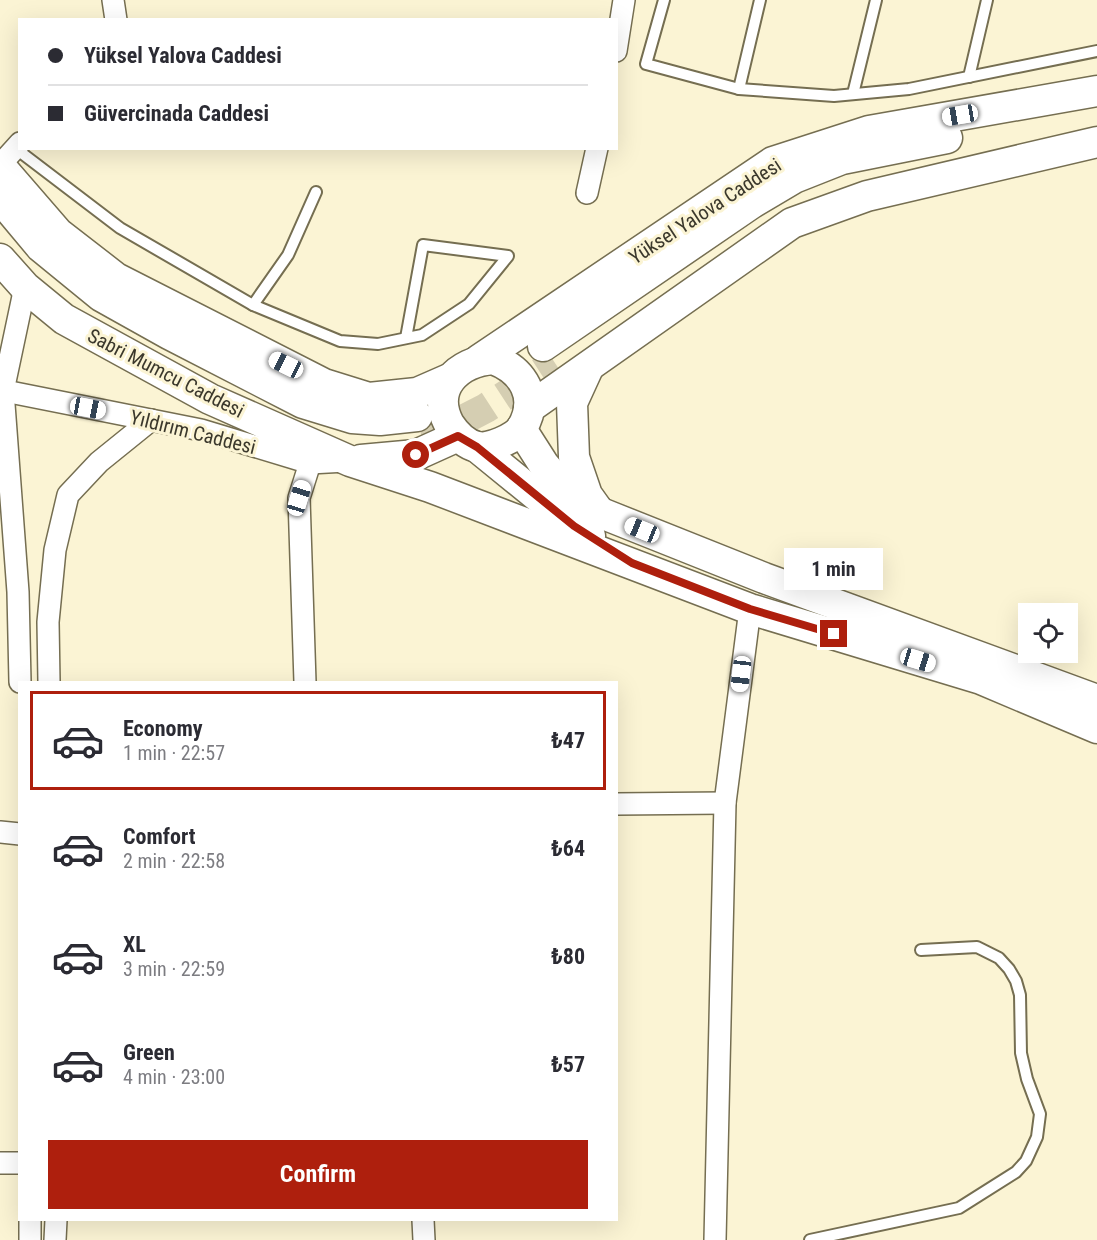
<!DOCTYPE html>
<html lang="en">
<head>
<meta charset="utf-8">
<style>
	:root { --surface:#fff; --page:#f2f2f3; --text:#2b2b33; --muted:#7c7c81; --line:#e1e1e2; --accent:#ae1f0d }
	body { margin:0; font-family:"Roboto Condensed",sans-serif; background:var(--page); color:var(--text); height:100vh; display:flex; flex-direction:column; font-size:22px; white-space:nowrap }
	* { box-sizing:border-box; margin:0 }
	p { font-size:20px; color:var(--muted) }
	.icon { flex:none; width:33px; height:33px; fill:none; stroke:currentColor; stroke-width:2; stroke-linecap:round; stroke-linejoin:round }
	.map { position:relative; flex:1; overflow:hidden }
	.drawer { position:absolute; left:18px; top:681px; width:600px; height:540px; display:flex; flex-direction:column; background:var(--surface); border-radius:0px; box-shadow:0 6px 24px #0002 }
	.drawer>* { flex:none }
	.top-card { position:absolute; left:18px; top:18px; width:600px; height:132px; border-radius:0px; box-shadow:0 6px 24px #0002; display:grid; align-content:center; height:132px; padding:0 30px; background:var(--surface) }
	.controls { position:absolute; left:1018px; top:603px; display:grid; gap:12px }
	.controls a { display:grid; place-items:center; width:60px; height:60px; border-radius:0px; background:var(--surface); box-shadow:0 6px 24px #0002; font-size:30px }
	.end { position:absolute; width:27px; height:27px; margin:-14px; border:8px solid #ae1f0d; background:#fff; box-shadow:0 0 0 3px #fff }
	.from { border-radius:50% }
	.bubble { position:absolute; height:42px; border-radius:0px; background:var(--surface); box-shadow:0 6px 24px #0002; font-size:20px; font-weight:700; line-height:42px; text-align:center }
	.car { position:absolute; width:18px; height:36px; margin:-18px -9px; border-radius:8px; box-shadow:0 0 4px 2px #0007; background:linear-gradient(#fff 24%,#345 0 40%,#fff 0 76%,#345 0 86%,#fff 0) }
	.top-card b { display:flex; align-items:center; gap:21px; height:57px; font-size:22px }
	.top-card b+b { border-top:2px solid var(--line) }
	.top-card i { width:15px; height:15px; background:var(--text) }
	ul { padding:10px 0 0; list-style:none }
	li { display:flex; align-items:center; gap:18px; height:99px; margin:0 12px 9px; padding:0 18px; border:3px solid transparent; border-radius:0px }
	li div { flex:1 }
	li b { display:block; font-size:22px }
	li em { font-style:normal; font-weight:700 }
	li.on { border-color:var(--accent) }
	li>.icon { width:54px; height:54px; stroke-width:1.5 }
	.cta { display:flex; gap:12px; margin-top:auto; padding:12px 30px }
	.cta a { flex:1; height:69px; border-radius:0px; background:var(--accent); color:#fff; font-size:24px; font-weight:700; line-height:69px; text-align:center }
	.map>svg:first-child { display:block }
</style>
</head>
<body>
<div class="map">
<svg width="1097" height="1240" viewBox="0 0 1097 1240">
	<rect width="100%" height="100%" fill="#fbf4d4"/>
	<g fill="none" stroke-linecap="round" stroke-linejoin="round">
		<path stroke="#d5ceb2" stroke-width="30" stroke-dasharray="30 15" stroke-linecap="butt" d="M421,434L459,422L486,408L555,363"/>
		<defs>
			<g id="lane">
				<path d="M664,0L646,64L739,89L834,96L909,89L1097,51"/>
				<path d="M969,77L987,0"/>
				<path d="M739,89L760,0"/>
				<path d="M853,94L876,0"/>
				<path d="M15,148L120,228L253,305L340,341L378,344L422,335L469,304L508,256L423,245L406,338"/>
				<path d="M253,305L288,255L316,192"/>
				<path d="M810,1240L959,1208L1016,1172L1026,1161L1037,1137L1040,1114L1027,1079L1021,1053L1020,995L1016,981L1009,969L999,958L977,947L921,950"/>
			</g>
			<g id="street">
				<path d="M113,0L116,20"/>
				<path d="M616,51L624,0"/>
				<path d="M0,165L20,143"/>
				<path d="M587,193L597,148"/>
				<path d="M0,390L201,430L310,463L346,461"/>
				<path d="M20,682L18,592L3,391L25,287"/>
				<path d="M49,682L48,622L55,550L68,495L99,462L151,420"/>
				<path d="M305,682L299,498L310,463"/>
				<path d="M616,804L725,803"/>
				<path d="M0,832L20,834"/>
				<path d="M0,1163H20"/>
				<path d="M423,1220L424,1240"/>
				<path d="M30,1240V1220"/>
				<path d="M55,1240L56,1220"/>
				<path d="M715,1240L725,803L750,609"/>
			</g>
			<g id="secondary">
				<path d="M0,166L58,233L116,278L324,384L369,398L417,393L449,379"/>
				<path d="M0,198L41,247L101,296L169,334L303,403L352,418L380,420L417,416"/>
				<path d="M0,259L25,287L64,319L210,399L350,461L430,487L750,609L981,679L1097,728"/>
				<path d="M543,346L752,203L794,178L842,159L947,138"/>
				<path d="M493,359C523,370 540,397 522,428C516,438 488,450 477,447C465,444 455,433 449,424C430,388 458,362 493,359Z"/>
				<path d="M479,360L773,162L869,131L1097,91"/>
				<path d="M588,368L572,403L574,457L587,495L597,509"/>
				<path d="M529,408L792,223L867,196L1097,142"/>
				<path d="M521,429L544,465L567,492L601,513L764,578L1097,700"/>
				<path d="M477,447L574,526L590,536"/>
				<path d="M361,460L416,455L458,436"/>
			</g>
		</defs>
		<use href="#lane" stroke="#756e51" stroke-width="14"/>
		<use href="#street" stroke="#756e51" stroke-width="24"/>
		<use href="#secondary" stroke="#756e51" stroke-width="33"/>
		<use href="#lane" stroke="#fff" stroke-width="10"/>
		<use href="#street" stroke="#fff" stroke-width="21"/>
		<use href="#secondary" stroke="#fff" stroke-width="30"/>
	</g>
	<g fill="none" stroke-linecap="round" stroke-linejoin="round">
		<path stroke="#ae1f0d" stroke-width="8" d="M416,455L458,436L477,447L574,526L632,563L750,609L834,634"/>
	</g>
	<g text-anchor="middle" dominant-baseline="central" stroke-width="6" stroke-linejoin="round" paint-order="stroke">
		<g font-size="20" fill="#3b382c" stroke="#fbf4d4">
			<text transform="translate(705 211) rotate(-33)">Yüksel Yalova Caddesi</text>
			<text transform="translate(166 373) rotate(27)">Sabri Mumcu Caddesi</text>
			<text transform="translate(193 432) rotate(14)">Yıldırım Caddesi</text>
		</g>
	</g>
</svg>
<div class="controls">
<a><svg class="icon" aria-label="locate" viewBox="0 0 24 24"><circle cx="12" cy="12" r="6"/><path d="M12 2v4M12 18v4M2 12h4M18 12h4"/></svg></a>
</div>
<i class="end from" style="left:416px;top:455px"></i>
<i class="end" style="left:834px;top:634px"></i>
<div class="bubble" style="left:784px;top:548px;width:99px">1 min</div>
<i class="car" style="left:960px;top:115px;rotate:260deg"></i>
<i class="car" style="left:286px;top:365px;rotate:296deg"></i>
<i class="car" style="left:88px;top:408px;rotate:101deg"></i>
<i class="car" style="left:299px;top:498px;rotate:17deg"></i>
<i class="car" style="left:642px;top:530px;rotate:292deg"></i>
<i class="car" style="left:918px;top:660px;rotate:107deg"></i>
<i class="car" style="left:741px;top:674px;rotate:187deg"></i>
<div class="top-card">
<b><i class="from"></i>Yüksel Yalova Caddesi</b>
<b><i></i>Güvercinada Caddesi</b>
</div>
<section class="drawer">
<ul>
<li class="on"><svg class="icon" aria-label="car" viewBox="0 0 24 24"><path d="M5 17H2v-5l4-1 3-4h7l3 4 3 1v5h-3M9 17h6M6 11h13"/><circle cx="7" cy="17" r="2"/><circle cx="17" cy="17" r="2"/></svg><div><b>Economy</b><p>1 min · 22:57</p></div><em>₺47</em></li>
<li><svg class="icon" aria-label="car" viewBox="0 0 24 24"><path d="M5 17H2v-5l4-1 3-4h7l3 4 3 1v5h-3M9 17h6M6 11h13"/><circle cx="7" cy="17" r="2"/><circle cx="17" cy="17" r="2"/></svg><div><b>Comfort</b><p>2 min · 22:58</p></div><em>₺64</em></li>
<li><svg class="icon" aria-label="car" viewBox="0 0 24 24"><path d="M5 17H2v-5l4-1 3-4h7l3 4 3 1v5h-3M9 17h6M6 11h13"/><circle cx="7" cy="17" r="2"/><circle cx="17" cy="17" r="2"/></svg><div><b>XL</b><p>3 min · 22:59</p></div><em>₺80</em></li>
<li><svg class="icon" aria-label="car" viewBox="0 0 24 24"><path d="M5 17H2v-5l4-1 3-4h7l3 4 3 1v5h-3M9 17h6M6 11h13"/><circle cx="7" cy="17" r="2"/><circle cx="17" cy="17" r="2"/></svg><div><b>Green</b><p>4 min · 23:00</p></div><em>₺57</em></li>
</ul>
<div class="cta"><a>Confirm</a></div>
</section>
</div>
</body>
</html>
